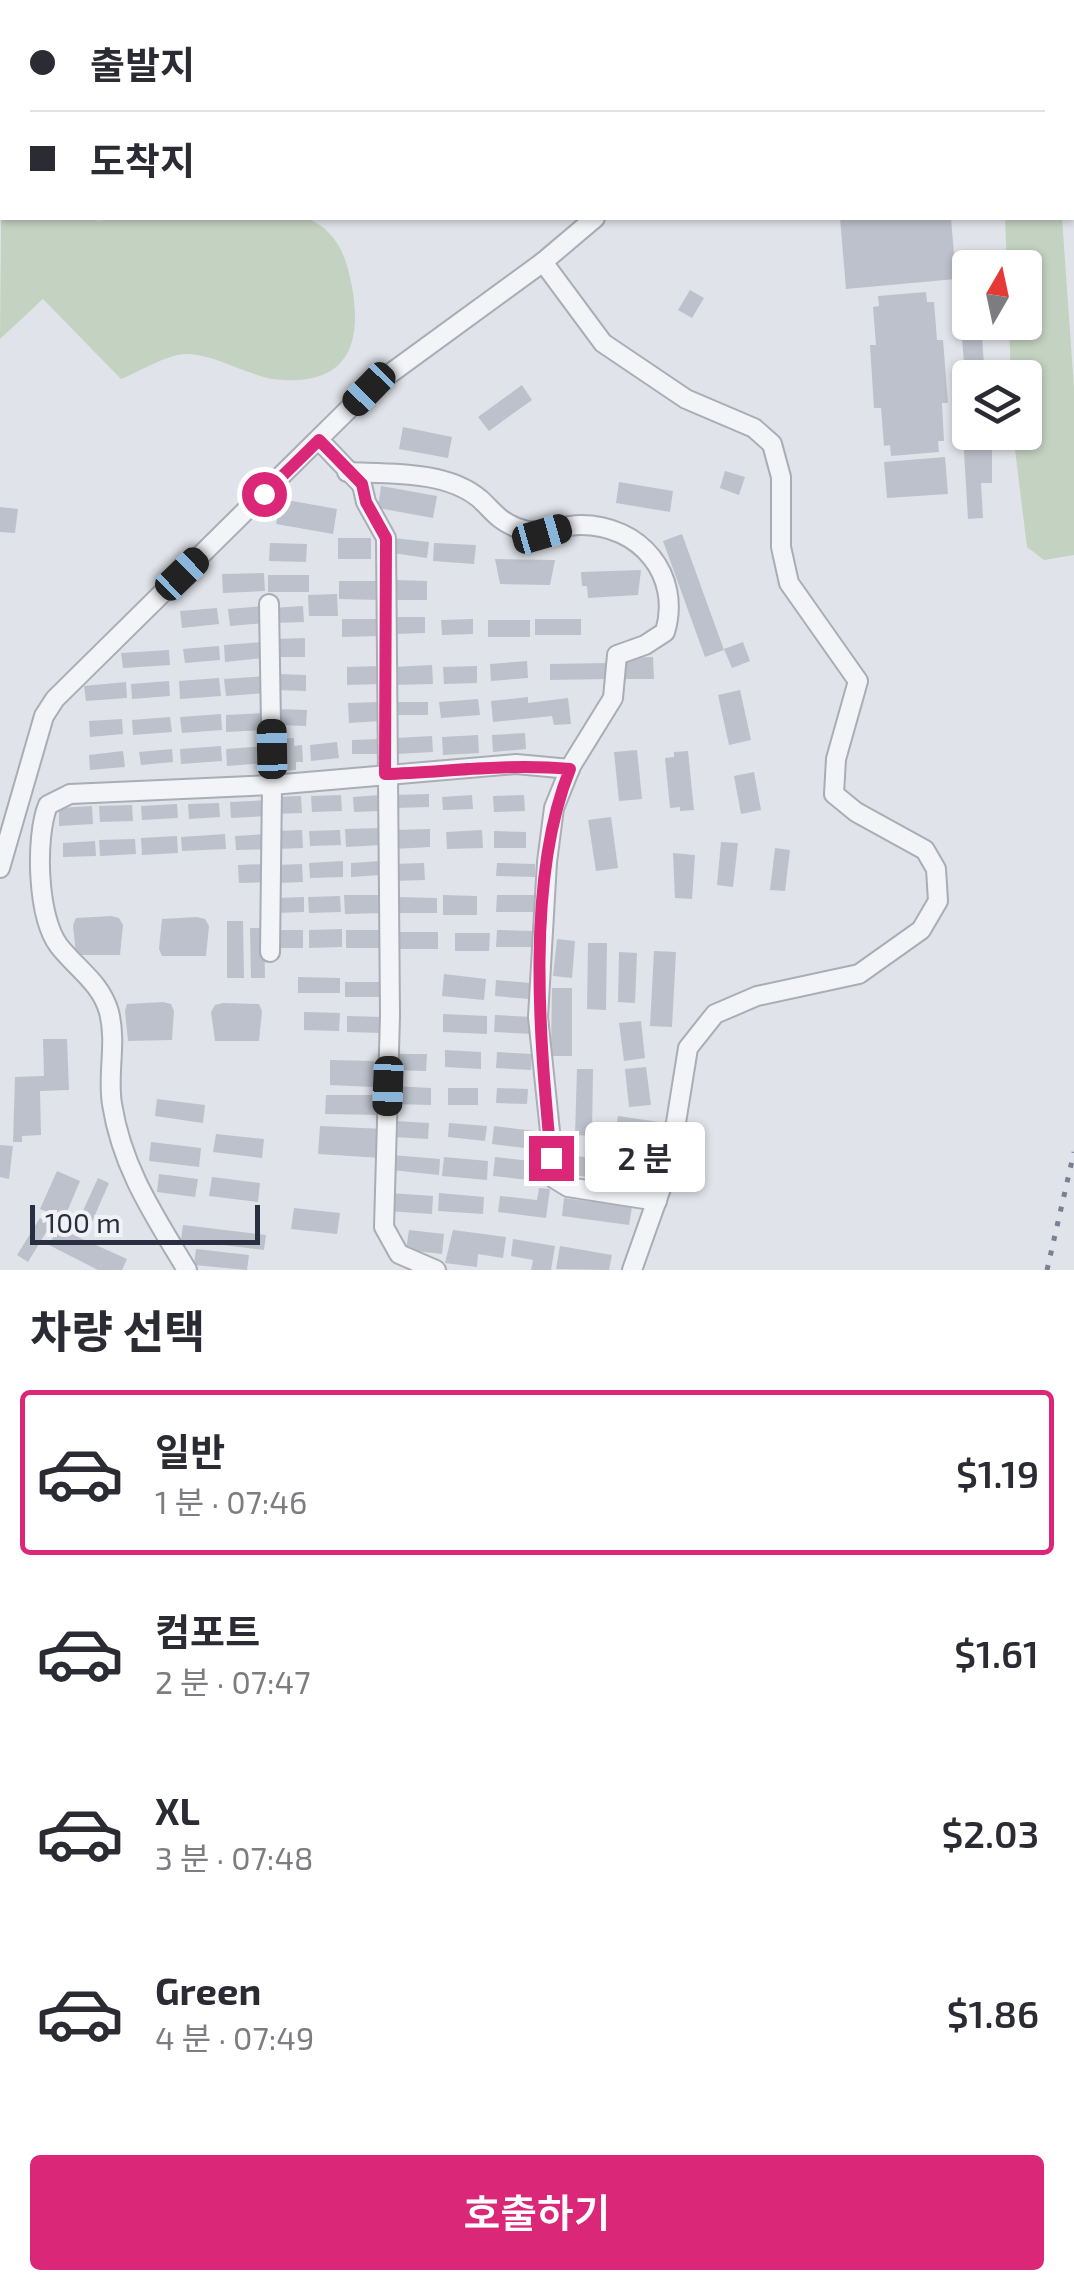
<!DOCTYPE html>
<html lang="ko">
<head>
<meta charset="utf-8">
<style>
	:root { --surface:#fff; --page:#f7f7f7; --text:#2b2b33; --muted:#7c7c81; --line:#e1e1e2; --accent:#db2777 }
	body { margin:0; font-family:"Exo 2","Noto Sans KR",sans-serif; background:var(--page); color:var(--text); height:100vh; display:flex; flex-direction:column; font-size:38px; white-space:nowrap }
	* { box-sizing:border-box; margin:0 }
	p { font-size:32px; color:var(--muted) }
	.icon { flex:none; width:55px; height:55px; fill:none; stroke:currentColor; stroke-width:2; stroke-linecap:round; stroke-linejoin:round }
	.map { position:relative; height:1270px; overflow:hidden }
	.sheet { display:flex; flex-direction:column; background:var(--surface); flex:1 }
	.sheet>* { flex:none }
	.guide { position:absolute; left:0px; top:0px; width:1075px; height:220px; box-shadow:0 2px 8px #0004; display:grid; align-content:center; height:220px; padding:0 30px; background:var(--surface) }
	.needle { width:65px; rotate:9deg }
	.buttons { position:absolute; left:952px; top:250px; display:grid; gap:20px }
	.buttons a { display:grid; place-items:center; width:90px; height:90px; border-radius:10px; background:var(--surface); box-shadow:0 2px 8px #0004; font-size:50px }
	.scale { position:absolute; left:30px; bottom:25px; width:230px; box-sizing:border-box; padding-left:10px; border:5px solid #292f40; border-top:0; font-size:28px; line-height:35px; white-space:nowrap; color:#292f40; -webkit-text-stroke:8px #f0f2f6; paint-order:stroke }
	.end { position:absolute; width:45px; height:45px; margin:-22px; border:12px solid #db2777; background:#fff; box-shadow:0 0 0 5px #fff }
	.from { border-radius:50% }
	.bubble { position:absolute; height:70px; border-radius:10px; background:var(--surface); box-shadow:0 2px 8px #0004; font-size:32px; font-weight:600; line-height:70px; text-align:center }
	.car { position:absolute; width:30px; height:60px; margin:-30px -15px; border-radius:12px; box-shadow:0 0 8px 2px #0007; background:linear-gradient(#222 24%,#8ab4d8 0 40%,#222 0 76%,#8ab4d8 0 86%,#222 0) }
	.guide b { display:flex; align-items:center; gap:35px; height:95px; font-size:38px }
	.guide b+b { border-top:2px solid var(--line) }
	.guide i { width:25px; height:25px; background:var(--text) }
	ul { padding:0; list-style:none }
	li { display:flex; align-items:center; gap:30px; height:165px; margin:0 20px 15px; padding:0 10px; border:5px solid transparent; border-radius:10px }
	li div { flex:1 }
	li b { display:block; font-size:38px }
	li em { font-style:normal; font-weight:600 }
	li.current { border-color:var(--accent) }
	li>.icon { width:90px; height:90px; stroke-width:1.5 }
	h2 { padding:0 30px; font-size:45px; line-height:120px }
	.cta { display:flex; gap:20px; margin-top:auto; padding:20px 30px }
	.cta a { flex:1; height:115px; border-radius:10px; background:var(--accent); color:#fff; font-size:40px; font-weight:600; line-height:115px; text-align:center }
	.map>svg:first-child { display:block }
</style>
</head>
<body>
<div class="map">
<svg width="1074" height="1270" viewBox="0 0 1074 1270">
	<rect width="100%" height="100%" fill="#e0e3e9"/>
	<g fill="#c4d2c1">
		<path d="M2,128V218H95L97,221L121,218H307C333,229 344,250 350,277C363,335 354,384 283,380C251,379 218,354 186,354C167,354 139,372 121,379L43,299L0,339Z"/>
		<path d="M1005,218H1062L1074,388V555L1044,560L1027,547L1013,433L1025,432V378L1011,377L1009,323L1025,322V268L1007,267Z"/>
	</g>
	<g fill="#bdc1cb">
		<path d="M840,218H951L956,279L846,289Z"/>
		<path d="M690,290L704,298L692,318L678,310Z"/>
		<path d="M926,292L927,302H934L937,340H943L948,403H942L944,441H938L939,452L891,456L890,445L884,446L881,408H874L870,345H876L873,307L879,306L878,296Z"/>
		<path d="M982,337L985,378H970L967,399L962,338Z"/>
		<path d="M522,385L532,400L489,431L478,417Z"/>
		<path d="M403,427L452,437L448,458L399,449Z"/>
		<path d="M992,434V483H981L983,518L968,519L963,435Z"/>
		<path d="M945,457L948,494L887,498L884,462Z"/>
		<path d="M725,471L745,477L739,495L720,488Z"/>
		<path d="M619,482L673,491L670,512L616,503Z"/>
		<path d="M381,486L437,496L433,518L378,508Z"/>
		<path d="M281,499L337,509L333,534L276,524Z"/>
		<path d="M0,507L18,509L15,533L0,532Z"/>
		<path d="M682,534L724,650L705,657L663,541Z"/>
		<rect x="338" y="538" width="33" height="21"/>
		<path d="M394,538L429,542L427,558L392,553Z"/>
		<path d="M270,543L307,544L306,562L269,561Z"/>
		<path d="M434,543L476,545L474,564L433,561Z"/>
		<path d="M495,559L555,560L550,585L500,584Z"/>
		<path d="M641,570L638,595L588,598L587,586H582L581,572Z"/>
		<path d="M264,573L265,591L223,593L222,574Z"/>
		<rect x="268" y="575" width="41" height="17"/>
		<path d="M393,580L427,581V600H393Z"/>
		<path d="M339,581H379V600L339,599Z"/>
		<path d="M337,594L338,616H309L308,595Z"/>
		<path d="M264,606L265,623L230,626L228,609Z"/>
		<path d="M303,606L304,622L273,623V608Z"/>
		<path d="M217,608L219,624L182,628L180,611Z"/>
		<path d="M393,617H425V633L393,634Z"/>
		<path d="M342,619H378V636L342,637Z"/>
		<path d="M473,619V634L442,635L441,620Z"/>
		<rect x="535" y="619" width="46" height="16"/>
		<rect x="488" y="620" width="42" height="17"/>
		<path d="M305,638V657H275V639Z"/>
		<path d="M262,642L264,658L225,662L224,645Z"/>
		<path d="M743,642L750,661L732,668L724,649Z"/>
		<path d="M219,646L220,660L185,663L183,649Z"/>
		<path d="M169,650L170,665L123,668L121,653Z"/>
		<path d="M653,657L654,679H622L621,658Z"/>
		<path d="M527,661L528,678L491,681L490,664Z"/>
		<path d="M608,663V679L550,680V664Z"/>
		<path d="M432,665L433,684L393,685L392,667Z"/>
		<path d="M380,666V684L347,685V667Z"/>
		<path d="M477,666V683L444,684L443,667Z"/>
		<path d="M276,674L306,675V691L275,690Z"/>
		<path d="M266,676L267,693L226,696L224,679Z"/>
		<path d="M219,678L221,696L180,699L179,681Z"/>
		<path d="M169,681L170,696L132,699L131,684Z"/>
		<path d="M126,682L127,698L86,701L84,686Z"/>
		<path d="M740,690L751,740L729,745L718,695Z"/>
		<path d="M528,697V703L568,698L571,724L554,725L552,716L493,722L491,701Z"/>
		<path d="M478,699L480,715L441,718L439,702Z"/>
		<path d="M380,702L381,721L349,723L348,703Z"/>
		<rect x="395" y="702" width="33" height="13"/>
		<path d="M277,709L307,710L306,726L277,725Z"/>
		<path d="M264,713L265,730L226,732V715Z"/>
		<path d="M221,714L222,730L182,733L180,717Z"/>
		<path d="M170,717L172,732L133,735L132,720Z"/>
		<path d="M122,719L123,734L90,737L89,721Z"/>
		<path d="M525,733L526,749L493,752L492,735Z"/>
		<path d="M478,735L479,753L443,755L442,737Z"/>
		<path d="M432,736L433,752L396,754L395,738Z"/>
		<path d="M294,738V746L302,745L303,762H296V770L278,771L276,739Z"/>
		<path d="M380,739V754H352V740Z"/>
		<path d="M337,742L339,758L311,761L310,745Z"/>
		<path d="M221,746L222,761L181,764L180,749Z"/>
		<path d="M266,746L267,763L227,766L226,749Z"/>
		<path d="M172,749L173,762L141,765L139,752Z"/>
		<path d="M637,750L642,799L619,801L614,752Z"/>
		<path d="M123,751L125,767L90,770L89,755Z"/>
		<path d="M688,751L694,810L680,811V807L670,808L665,758L674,757V752Z"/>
		<path d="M754,772L761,810L741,814L734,776Z"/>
		<path d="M429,794V807L394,808L393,795Z"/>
		<path d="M341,795L342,811L312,812L311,796Z"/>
		<path d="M380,795L381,811L354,812L353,797Z"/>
		<path d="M472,795L473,809L443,810L442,797Z"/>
		<path d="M524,795L525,811L494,812L493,796Z"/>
		<path d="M301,796L302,813L275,814L274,797Z"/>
		<path d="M269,800V816L231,818L230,802Z"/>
		<path d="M219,803L220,817L189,819L188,804Z"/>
		<path d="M177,804L178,818L142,820L141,806Z"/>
		<path d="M132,805L133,821L100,822L99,806Z"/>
		<path d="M92,806L93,824L59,826V808Z"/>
		<path d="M611,817L618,868L596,871L588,820Z"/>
		<path d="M380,828L381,845L346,847L345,829Z"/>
		<path d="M430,829V847L394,849V830Z"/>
		<path d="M302,830L303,848L276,849V831Z"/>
		<path d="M340,830L341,845L310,846L309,831Z"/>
		<path d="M482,830L483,848L447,849L446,832Z"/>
		<path d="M494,831L526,832V848H494Z"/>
		<path d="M225,834L226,849L182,851L181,837Z"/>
		<path d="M268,834V849L236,850L235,836Z"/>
		<path d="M177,836L178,853L142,855L141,838Z"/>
		<path d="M135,839L136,854L100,856L99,840Z"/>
		<path d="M95,841L96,856L63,857V843Z"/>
		<path d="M721,842L738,843L733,887L717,885Z"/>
		<path d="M775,848L790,850L785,891L770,890Z"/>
		<path d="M673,853L695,855L692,899L675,898Z"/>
		<path d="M343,861V877L310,878L309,863Z"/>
		<path d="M381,861V875L351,877V863Z"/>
		<path d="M424,863L425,880L394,881L393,864Z"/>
		<path d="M497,863L535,864V877L496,876Z"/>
		<path d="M266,864L267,882L239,883L238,865Z"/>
		<path d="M302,864L303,882L277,883L276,865Z"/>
		<path d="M344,895H384L385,913L345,914Z"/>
		<path d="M443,895L477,896V915H443Z"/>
		<path d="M497,895H536V912H496Z"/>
		<path d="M340,896L341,912L309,913L308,897Z"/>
		<path d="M304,897V912L276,913V898Z"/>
		<path d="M397,897L437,898V913H397Z"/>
		<path d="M111,916L119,918L123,925L120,955H76L73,925L76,918Z"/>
		<path d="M197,917L205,919L209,926L206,956H162L159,949L162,919Z"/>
		<path d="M227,921H243L244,978H227Z"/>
		<path d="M250,928H264L265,978H251Z"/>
		<path d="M342,929V947L309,948V930Z"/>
		<rect x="273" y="930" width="30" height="18"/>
		<rect x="346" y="930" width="37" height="18"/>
		<path d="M497,930L532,931V947H496Z"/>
		<path d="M397,932H438V949H396Z"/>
		<path d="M455,933H490L489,951H455Z"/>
		<path d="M557,939L575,941L572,978L553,976Z"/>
		<path d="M588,943H607L606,1010L587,1009Z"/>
		<path d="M654,951L676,952L672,1027L650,1026Z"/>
		<path d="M619,952L637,953L635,1003L618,1002Z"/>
		<path d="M444,974L486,979L484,1000L442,996Z"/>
		<path d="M298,977L340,978V993H298Z"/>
		<path d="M496,980L531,983L529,999L495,996Z"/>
		<rect x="345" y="982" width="37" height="15"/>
		<path d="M552,988H572V1056H551Z"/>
		<path d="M163,1002L171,1004L174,1011L172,1040L128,1041L125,1011L127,1004Z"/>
		<path d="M223,1003L259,1004L262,1011L259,1041H215L211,1012L215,1005Z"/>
		<path d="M304,1012L340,1013L339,1031L304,1030Z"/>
		<path d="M443,1014L487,1016V1034L443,1032Z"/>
		<path d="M495,1015L532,1017L531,1034L494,1032Z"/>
		<path d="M347,1016L383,1017V1033L347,1032Z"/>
		<path d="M641,1021L645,1058L624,1061L619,1023Z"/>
		<path d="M43,1039H67L69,1090L40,1091L41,1135L22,1136V1142H13L15,1077L44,1076Z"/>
		<path d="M445,1050L481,1052V1069L445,1067Z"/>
		<path d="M497,1052L532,1054L531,1070L496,1068Z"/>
		<path d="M393,1054H427L426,1071L392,1070Z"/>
		<path d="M330,1060L374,1061L373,1087L330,1085Z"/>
		<path d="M646,1067L651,1105L629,1107L625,1069Z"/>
		<path d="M577,1069H593L592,1136L575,1135Z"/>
		<path d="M393,1086L431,1088V1105L393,1104Z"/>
		<rect x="448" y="1088" width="30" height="17"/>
		<path d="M497,1088L528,1089L527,1104L496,1103Z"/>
		<path d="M326,1095H381L380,1115L325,1114Z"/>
		<path d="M157,1099L205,1105L203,1123L155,1116Z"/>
		<path d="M618,1116L666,1123L663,1141L615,1134Z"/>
		<path d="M395,1121L429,1123L428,1139L394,1137Z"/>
		<path d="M449,1123L487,1126L485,1141L448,1137Z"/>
		<path d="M320,1126L384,1129L382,1158L318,1154Z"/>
		<path d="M494,1126L543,1132L541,1150L492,1144Z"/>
		<path d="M216,1134L264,1139L262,1158L213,1152Z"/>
		<path d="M151,1142L201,1148L199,1167L149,1161Z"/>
		<path d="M0,1145L13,1146L9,1179L0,1177Z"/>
		<path d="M392,1155L440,1159L439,1175L391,1170Z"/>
		<path d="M577,1156L631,1164L628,1183L574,1175Z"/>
		<path d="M444,1157L488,1161L487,1180L442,1176Z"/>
		<path d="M495,1157L540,1162L539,1181L493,1176Z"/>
		<path d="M57,1171L80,1181L64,1219L40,1209Z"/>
		<path d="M159,1174L198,1179L195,1197L157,1192Z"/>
		<path d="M212,1177L260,1183L258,1202L209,1196Z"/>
		<path d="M98,1178L109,1183L87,1233L75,1228Z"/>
		<path d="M539,1188L550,1189L546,1218L498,1212L500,1196L537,1200Z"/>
		<path d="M389,1193L433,1196L432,1214L387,1211Z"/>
		<path d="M439,1193L484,1197L483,1214L438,1211Z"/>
		<path d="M564,1198L632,1207L629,1225L562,1216Z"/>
		<path d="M294,1208L340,1213L337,1234L291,1229Z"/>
		<path d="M40,1218L51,1224L28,1262L17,1255Z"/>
		<path d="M183,1225L266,1235L264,1250L181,1240Z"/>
		<path d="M58,1228L127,1259L122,1270H98L49,1245Z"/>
		<path d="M409,1230L444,1234L442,1254L406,1250Z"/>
		<path d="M453,1230L506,1237L503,1258L478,1254L477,1267L445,1263Z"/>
		<path d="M513,1239L555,1246L551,1270H531L533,1260L511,1256Z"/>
		<path d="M560,1246L612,1255L609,1270L556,1269Z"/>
		<path d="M196,1249L249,1255L247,1270L194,1265Z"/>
	</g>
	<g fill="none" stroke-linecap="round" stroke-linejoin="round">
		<defs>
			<g id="street">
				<path d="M616,0V2"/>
				<path d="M922,0L927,2"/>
				<path d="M1072,37H1074"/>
				<path d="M543,262L603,343L686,399L754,428L772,444L781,477V547L789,583L858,681L836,759L834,794L856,812L925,850L936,869L938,901L921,930L859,974L757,996L715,1014L688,1048L669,1166L632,1270"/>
				<path d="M319,440L362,485L366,502L386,538L390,1016L384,1227L399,1254L436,1270"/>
				<path d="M347,472C388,474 446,470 480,499C492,510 498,520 515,527C540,538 556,525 581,525C640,525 682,575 665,632L645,645L617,655L613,698L571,766L554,808L547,862L538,1017L555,1179L568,1187L657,1201"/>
				<path d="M269,604L272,785L270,952"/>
				<path d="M0,868L44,716L55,699L369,389L543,262L595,218"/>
				<path d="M187,1270C154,1215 122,1168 112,1104C107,1073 117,1044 109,1012C101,983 77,969 59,946C37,917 35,837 48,805L70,794L272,785L516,764L570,769"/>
			</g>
		</defs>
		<use href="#street" stroke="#a9adb6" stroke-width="22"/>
		<use href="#street" stroke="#f3f4f7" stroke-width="18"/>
		<path stroke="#7a8092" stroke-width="5" stroke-dasharray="5 10" stroke-linecap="butt" d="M1047,1270L1074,1152"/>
	</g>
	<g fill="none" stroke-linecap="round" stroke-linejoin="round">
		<path stroke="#db2777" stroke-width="12" d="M264,494L319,440L362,484L366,502L386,538L385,774C447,772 508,763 570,769C525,880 540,1041 551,1158"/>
	</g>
</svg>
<div class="buttons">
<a><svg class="needle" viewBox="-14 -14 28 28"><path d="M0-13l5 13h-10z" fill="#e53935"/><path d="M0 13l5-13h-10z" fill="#7c7c81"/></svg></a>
<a><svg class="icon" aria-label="layers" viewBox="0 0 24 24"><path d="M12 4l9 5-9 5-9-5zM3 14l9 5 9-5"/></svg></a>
</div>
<div class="scale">100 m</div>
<i class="end from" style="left:264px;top:494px"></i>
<i class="end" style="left:551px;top:1158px"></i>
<div class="bubble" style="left:585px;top:1122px;width:120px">2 분</div>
<i class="car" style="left:369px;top:389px;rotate:224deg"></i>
<i class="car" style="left:542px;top:534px;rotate:74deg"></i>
<i class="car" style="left:182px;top:574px;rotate:46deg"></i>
<i class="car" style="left:272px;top:749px;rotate:359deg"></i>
<i class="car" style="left:388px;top:1086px;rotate:182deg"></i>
<div class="guide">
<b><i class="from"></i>출발지</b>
<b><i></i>도착지</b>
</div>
</div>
<section class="sheet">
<h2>차량 선택</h2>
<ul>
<li class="current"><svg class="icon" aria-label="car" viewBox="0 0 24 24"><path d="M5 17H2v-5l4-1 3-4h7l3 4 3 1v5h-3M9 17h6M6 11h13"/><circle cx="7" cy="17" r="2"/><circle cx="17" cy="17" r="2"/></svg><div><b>일반</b><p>1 분 · 07:46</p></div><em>$1.19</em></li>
<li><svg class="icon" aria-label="car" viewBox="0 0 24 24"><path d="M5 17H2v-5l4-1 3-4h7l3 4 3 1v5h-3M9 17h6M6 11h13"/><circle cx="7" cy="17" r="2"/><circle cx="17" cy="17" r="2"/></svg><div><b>컴포트</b><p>2 분 · 07:47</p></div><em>$1.61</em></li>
<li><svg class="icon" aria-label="car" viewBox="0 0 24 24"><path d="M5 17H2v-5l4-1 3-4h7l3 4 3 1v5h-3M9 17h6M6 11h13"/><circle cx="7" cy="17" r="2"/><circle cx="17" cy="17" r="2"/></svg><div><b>XL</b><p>3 분 · 07:48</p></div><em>$2.03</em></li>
<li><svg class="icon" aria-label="car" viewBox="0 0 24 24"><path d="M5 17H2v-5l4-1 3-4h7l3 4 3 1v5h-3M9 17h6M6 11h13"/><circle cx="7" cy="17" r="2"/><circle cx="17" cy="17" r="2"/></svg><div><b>Green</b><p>4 분 · 07:49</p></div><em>$1.86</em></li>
</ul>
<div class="cta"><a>호출하기</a></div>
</section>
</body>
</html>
